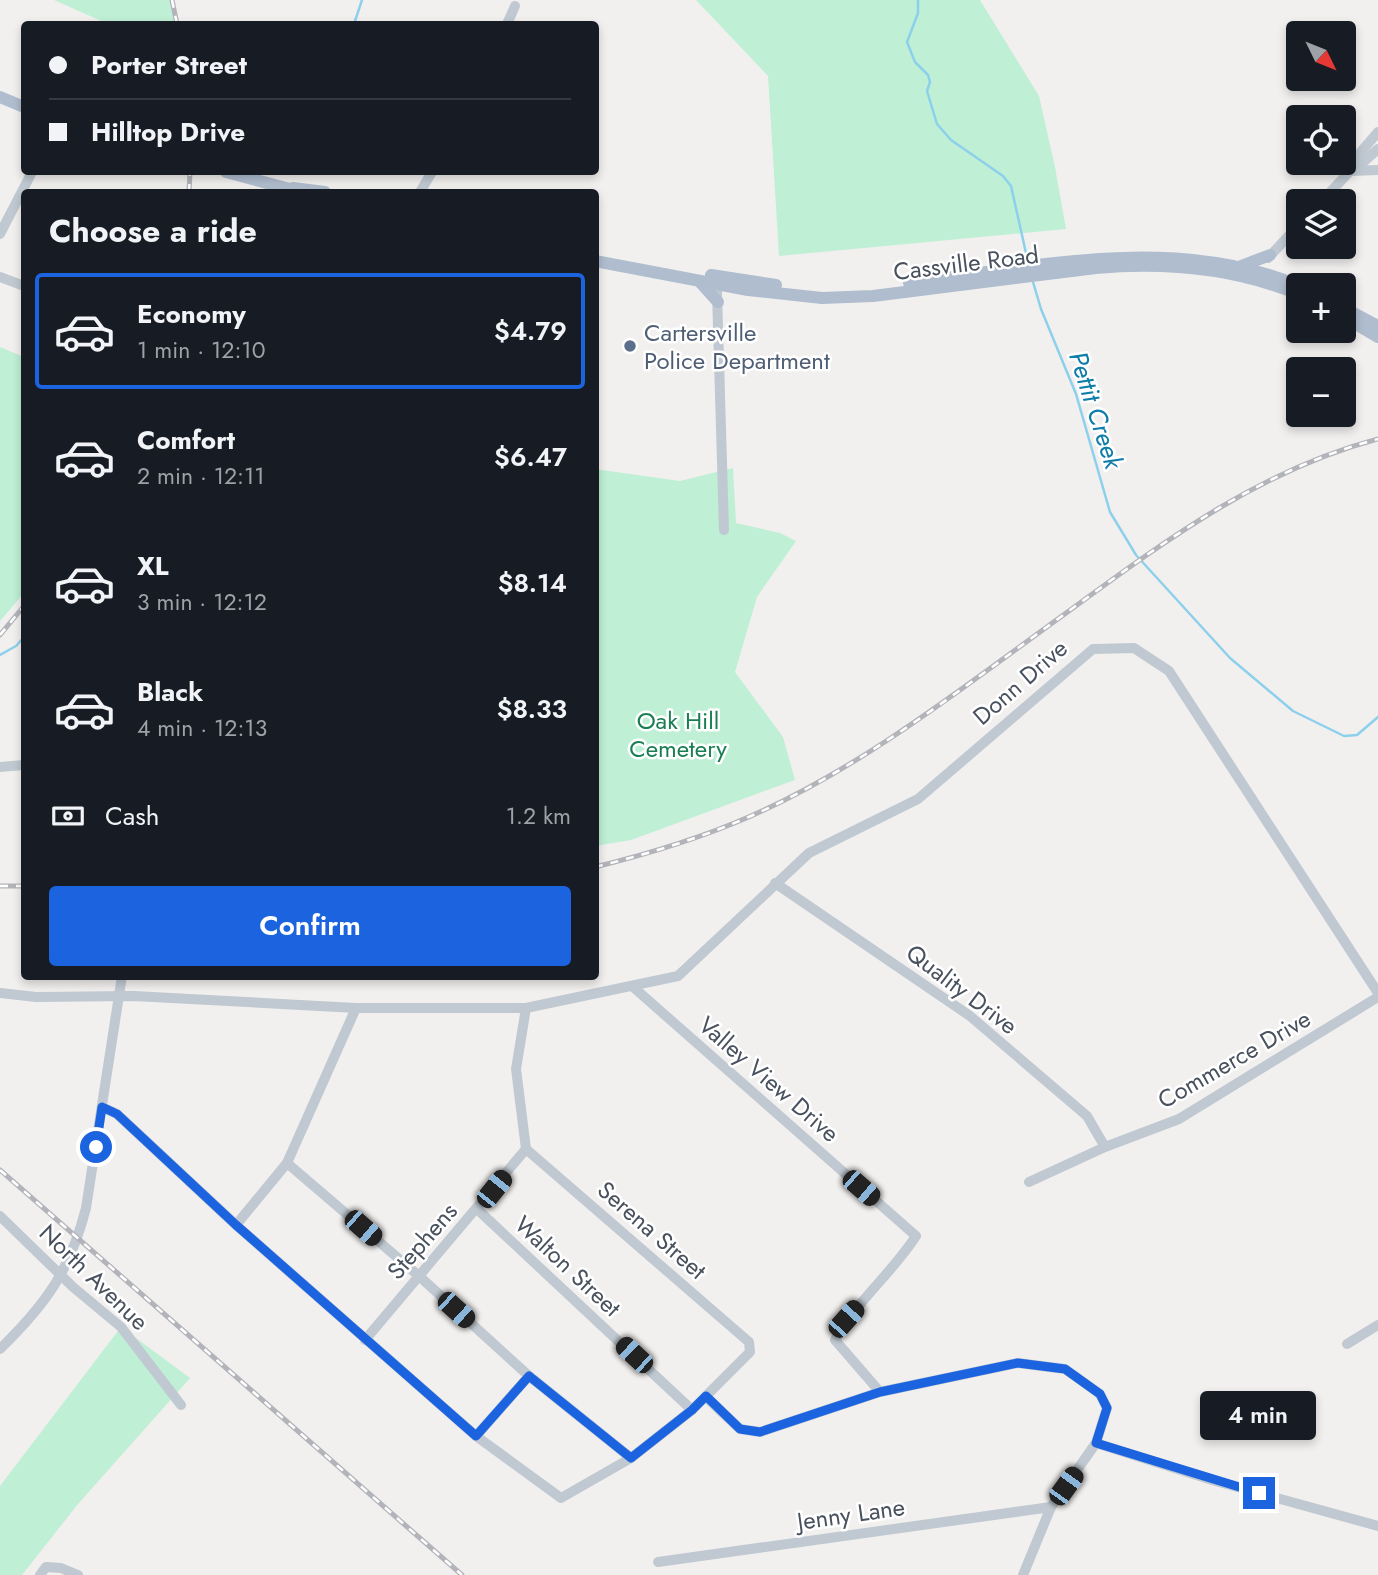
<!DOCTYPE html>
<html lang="en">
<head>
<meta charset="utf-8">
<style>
	:root { --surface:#171b24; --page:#242831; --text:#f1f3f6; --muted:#9ea1a6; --line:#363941; --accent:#1c63e0 }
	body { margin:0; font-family:Jost,sans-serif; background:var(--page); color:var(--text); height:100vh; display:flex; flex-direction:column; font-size:26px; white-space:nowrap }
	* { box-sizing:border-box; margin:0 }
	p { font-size:23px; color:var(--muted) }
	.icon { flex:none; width:38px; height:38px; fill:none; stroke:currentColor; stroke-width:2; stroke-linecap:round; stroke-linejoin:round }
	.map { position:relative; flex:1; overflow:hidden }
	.panel { position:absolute; left:21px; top:189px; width:578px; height:791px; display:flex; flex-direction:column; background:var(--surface); border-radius:7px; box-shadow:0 4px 10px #0003 }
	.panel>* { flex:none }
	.banner { position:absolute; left:21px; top:21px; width:578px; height:154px; border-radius:7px; box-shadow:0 4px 10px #0003; display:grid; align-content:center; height:154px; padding:0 28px; background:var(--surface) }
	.needle { width:46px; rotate:133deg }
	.tools { position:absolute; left:1286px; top:21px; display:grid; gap:14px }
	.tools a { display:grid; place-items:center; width:70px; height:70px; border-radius:7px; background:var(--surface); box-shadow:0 4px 10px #0003; font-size:35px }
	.end { position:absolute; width:32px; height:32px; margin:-16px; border:9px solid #1c63e0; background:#fff; box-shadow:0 0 0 4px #fff }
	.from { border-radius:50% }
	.bubble { position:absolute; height:49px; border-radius:7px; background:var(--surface); box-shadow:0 4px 10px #0003; font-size:23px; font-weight:600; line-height:49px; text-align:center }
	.car { position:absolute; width:21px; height:42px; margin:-21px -10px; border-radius:9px; box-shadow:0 0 5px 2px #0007; background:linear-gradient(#222 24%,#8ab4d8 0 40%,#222 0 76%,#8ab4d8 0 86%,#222 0) }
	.banner b { display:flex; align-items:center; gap:24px; height:66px; font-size:26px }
	.banner b+b { border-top:2px solid var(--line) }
	.banner i { width:18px; height:18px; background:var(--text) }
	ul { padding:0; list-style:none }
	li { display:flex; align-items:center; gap:21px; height:116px; margin:0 14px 10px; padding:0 14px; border:4px solid transparent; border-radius:7px }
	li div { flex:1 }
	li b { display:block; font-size:26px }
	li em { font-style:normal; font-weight:600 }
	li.on { border-color:var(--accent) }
	li>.icon { width:63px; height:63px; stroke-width:1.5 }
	h2 { padding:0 28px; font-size:32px; line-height:84px }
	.pay { display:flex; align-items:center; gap:18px; height:77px; padding:0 28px; font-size:26px }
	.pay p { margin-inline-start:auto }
	.cta { display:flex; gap:14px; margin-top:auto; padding:14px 28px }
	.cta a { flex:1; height:80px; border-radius:7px; background:var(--accent); color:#fff; font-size:28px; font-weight:600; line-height:80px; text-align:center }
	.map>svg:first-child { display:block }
</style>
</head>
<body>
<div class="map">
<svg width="1378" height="1575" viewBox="0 0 1378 1575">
	<rect width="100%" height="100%" fill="#f2f0ef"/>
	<g fill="#bfefd5">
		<path d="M54,0H172L175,24H108Z"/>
		<path d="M696,0H980L1039,96L1055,167L1066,229L779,256L768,76Z"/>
		<path d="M0,347L24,357V593L0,621Z"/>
		<path d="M733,468L736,523L780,533L796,541L757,597L735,672L783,737L795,780L631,840L595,846V469L680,481Z"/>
		<path d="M121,1327L190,1378L78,1504L22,1575H0V1486Z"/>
	</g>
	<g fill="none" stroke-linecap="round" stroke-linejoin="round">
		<g stroke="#8dd0eb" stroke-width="2.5">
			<path d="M918,0V13L907,42L915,62L928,75L930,82L927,91L937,124L951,140L1003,176L1011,186L1028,262"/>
			<path d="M354,24L362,0"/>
			<path d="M1033,282L1041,309L1076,394L1110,512L1136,555L1230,658L1293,711L1344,736L1357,735L1378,717"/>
			<path d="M0,655L16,646L24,637"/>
		</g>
		<g stroke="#c0c9d1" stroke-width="10">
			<path d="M507,24L515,6"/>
			<path d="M1350,171L1354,160L1378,132"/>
			<path d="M1351,171L1378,170"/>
			<path d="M420,192L432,172"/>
			<path d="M1322,201L1350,171L1359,166L1378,149"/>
			<path d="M0,234L32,172"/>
			<path d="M1268,258L1298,226"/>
			<path d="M0,277L24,286"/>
			<path d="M719,277L717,293L724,530"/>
			<path d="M0,767L24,765"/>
			<path d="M775,883L970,1016L1087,1116L1105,1147"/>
			<path d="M632,986L916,1236C892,1273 857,1301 835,1340L880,1392"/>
			<path d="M0,993L36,997L134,996L356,1008H526L678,976L809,853L918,799L1093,649L1134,648L1169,671L1378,993"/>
			<path d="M102,1107L117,1114L236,1225L476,1436L561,1498L631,1458L692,1410L750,1352L749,1342L526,1149"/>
			<path d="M287,1163L419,1276L529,1376L631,1458"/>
			<path d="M1029,1182L1105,1147L1179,1119L1378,997"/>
			<path d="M477,1209L692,1410"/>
			<path d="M0,1216L73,1287L121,1327L181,1405"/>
			<path d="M236,1225L287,1163L356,1008"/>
			<path d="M365,1340L526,1149L516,1069L526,1008"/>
			<path d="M1347,1344L1378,1325"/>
			<path d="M0,1349C46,1304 70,1271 86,1208L122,976"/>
			<path d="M706,1397L740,1429L760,1432L880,1392L1018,1363L1065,1369L1100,1394L1107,1408L1096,1443L1051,1507L1023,1575"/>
			<path d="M476,1436L529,1376"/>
			<path d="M1096,1443L1212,1480L1378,1526"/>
			<path d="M658,1562L1051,1507"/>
			<path d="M40,1575L46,1567L61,1568L78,1575"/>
		</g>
		<g stroke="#b0bdce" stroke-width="12">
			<path d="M0,97L24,107"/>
			<path d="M226,172L301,192"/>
			<path d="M293,188L325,192"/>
			<path d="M595,261L748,290L822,298L873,296L1096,268C1165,262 1234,268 1298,294"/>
			<path d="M1241,266L1270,255"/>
			<path d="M711,275L776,285"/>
			<path d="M700,282L718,302"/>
			<path d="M909,283C1037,266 1171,235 1295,284"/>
			<path d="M1344,308L1378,326"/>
			<path d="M1344,317L1378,337"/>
		</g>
		<defs>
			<g id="rail">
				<path d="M172,0L177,24"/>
				<path d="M189,192L190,172"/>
				<path d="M0,635L24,606"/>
				<path d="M595,867C648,854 701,838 751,816C864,766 962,688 1062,616C1161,544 1257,471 1378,439"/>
				<path d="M0,886H24"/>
				<path d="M0,1170L462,1575"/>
			</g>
		</defs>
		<use href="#rail" stroke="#b2b4ba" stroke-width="5"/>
		<use href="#rail" stroke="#fff" stroke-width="2.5" stroke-dasharray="8" stroke-linecap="butt"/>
	</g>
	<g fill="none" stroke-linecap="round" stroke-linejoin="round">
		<path stroke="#1c63e0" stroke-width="9" d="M96,1147L102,1107L117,1114L236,1225L476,1436L529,1376L631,1458L692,1410L706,1396L740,1429L760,1432L880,1392L1018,1363L1065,1369L1100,1394L1107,1408L1096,1443L1259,1493"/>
	</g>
	<circle fill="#5c6f8a" stroke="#fff" stroke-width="2.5" cx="630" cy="346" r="7"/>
	<g text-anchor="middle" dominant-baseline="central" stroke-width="5" stroke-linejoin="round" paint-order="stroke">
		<g font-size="24" fill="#48515d" stroke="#fff">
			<text transform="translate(966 263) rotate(-7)">Cassville Road</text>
			<text transform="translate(1020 682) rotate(-41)">Donn Drive</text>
			<text transform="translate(962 989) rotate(37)">Quality Drive</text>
			<text transform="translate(1234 1059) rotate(-30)">Commerce Drive</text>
			<text transform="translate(769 1079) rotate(41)">Valley View Drive</text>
			<text transform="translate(652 1230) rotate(41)">Serena Street</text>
			<text transform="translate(422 1241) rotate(-49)">Stephens</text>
			<text transform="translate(568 1266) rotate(43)">Walton Street</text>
			<text transform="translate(94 1277) rotate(44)">North Avenue</text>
			<text transform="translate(851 1514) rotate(-8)">Jenny Lane</text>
		</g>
		<g font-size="24" fill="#4e5e75" stroke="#fff" text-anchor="start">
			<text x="644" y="332">Cartersville<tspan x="644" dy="28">Police Department</tspan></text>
		</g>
		<g font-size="24" fill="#197e53" stroke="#fff">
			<text x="678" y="720">Oak Hill<tspan x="678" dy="28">Cemetery</tspan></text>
		</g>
		<g font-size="26" font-style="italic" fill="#0e7da9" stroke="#fff">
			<text transform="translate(1096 410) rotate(72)">Pettit Creek</text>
		</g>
	</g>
</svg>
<div class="tools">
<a><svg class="needle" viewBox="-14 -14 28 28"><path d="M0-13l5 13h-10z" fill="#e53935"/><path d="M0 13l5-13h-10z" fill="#9ea1a6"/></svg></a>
<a><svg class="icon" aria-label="locate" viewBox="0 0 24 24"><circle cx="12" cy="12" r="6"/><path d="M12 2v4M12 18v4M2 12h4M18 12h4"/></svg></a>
<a><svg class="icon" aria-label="layers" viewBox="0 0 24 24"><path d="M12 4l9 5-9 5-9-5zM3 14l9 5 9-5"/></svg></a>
<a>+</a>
<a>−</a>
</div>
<i class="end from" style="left:96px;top:1147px"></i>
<i class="end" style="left:1259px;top:1493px"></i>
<div class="bubble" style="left:1200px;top:1391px;width:116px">4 min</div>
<i class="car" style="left:861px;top:1188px;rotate:131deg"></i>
<i class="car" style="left:494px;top:1189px;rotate:39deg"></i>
<i class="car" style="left:363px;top:1228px;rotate:131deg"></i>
<i class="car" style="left:456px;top:1310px;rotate:132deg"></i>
<i class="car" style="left:846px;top:1319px;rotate:42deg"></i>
<i class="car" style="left:634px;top:1355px;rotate:313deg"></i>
<i class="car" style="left:1066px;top:1486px;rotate:36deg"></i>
<div class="banner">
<b><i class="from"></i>Porter Street</b>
<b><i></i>Hilltop Drive</b>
</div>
<section class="panel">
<h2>Choose a ride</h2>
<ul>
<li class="on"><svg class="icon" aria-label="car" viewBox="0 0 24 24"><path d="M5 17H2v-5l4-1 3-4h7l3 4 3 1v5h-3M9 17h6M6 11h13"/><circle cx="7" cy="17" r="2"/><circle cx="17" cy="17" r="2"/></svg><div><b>Economy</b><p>1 min · 12:10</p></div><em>$4.79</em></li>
<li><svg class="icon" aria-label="car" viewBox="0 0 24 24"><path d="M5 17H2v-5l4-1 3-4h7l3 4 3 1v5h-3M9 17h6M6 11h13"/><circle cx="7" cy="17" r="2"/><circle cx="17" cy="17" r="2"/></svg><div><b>Comfort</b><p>2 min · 12:11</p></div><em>$6.47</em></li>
<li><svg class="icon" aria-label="car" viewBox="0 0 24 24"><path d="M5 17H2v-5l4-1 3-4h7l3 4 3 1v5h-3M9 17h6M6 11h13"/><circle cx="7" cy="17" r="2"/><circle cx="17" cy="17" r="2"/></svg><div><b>XL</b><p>3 min · 12:12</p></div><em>$8.14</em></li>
<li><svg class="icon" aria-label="car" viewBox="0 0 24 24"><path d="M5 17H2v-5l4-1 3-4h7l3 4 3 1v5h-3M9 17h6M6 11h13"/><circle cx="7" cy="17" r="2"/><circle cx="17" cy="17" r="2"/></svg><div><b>Black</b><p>4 min · 12:13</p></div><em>$8.33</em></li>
</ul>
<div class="pay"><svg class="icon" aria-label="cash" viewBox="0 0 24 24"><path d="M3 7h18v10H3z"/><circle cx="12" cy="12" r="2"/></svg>Cash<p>1.2 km</p></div>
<div class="cta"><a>Confirm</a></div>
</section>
</div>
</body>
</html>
